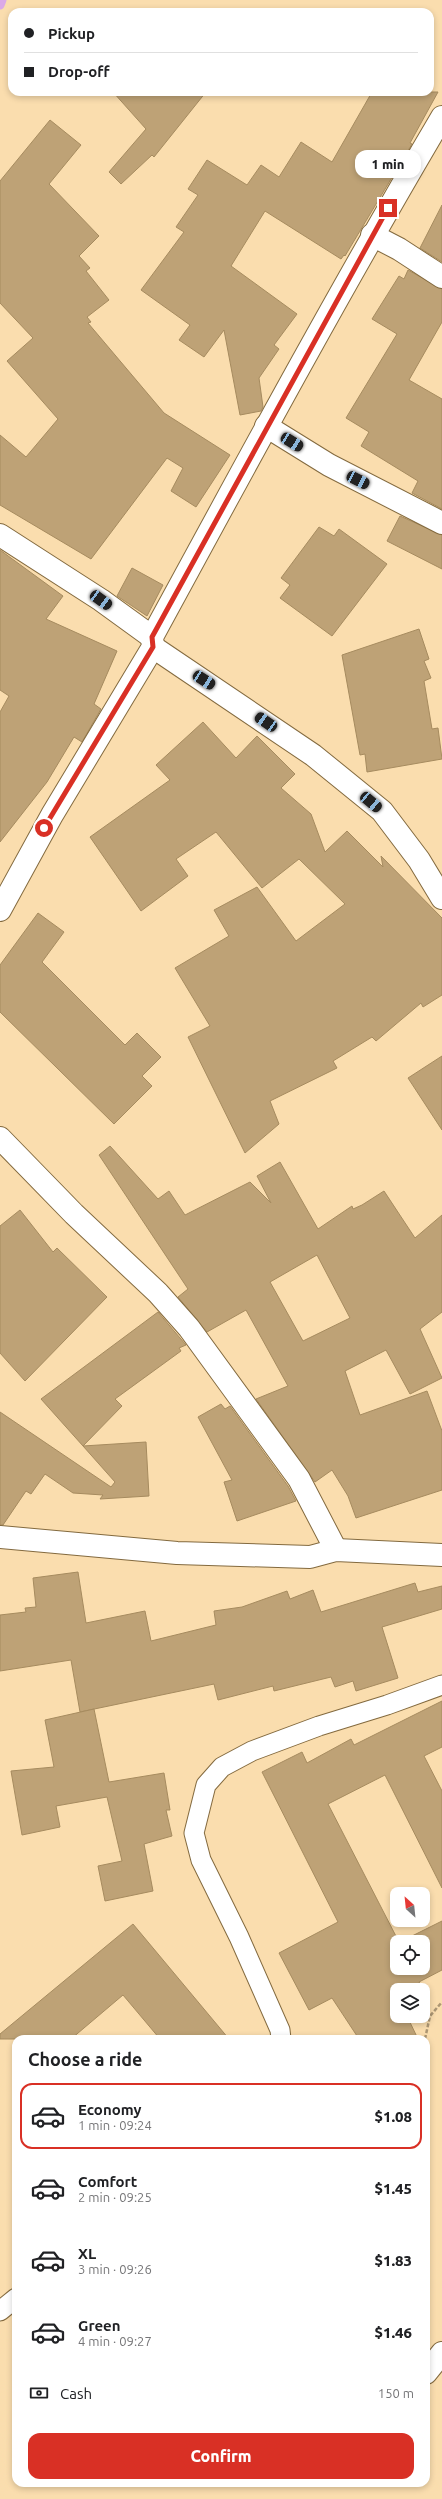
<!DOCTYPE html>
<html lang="en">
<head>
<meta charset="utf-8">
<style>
	:root { --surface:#fff; --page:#f2f2f2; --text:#202124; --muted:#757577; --line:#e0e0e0; --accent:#d93025 }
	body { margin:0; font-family:Ubuntu,sans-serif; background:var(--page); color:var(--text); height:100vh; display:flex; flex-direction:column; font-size:15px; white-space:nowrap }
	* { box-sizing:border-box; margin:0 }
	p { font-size:13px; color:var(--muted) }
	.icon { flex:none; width:22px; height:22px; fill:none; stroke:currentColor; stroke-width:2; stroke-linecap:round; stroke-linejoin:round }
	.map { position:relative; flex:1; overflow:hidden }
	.sheet { position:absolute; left:12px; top:2035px; width:418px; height:452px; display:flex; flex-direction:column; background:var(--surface); border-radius:12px; box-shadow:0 2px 6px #0003 }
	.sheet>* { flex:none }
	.hud { position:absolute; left:8px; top:8px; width:426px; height:88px; border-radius:12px; box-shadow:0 2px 6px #0003; display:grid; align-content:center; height:88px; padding:0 16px; background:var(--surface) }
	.needle { width:26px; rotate:333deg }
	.controls { position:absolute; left:390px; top:1887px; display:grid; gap:8px }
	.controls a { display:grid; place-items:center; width:40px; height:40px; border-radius:8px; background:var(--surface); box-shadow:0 2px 6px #0003; font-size:20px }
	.end { position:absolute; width:18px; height:18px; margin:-9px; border:5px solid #d93025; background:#fff; box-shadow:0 0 0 2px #fff }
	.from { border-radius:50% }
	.bubble { position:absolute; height:28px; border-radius:12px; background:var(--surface); box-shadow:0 2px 6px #0003; font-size:13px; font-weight:800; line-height:28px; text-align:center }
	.car { position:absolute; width:12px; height:24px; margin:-12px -6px; border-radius:5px; box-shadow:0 0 3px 1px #0007; background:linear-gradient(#222 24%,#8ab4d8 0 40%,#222 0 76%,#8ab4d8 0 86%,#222 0) }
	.hud b { display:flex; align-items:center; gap:14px; height:38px; font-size:15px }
	.hud b+b { border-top:1px solid var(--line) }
	.hud i { width:10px; height:10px; background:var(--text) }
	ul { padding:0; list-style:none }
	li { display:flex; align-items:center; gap:12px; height:66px; margin:0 8px 6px; padding:0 8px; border:2px solid transparent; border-radius:12px }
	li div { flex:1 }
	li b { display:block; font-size:15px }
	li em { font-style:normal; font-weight:800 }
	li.on { border-color:var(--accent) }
	li>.icon { width:36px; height:36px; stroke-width:1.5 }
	h2 { padding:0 16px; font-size:18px; line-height:48px }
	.pay { display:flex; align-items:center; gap:10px; height:44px; padding:0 16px; font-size:15px }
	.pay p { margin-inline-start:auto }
	.button { display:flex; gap:8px; margin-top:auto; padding:8px 16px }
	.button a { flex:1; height:46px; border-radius:12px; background:var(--accent); color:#fff; font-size:16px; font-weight:800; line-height:46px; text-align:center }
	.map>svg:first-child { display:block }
</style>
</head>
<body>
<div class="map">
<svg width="442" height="2499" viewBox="0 0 442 2499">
	<rect width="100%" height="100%" fill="#faddae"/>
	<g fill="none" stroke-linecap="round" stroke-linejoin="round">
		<path stroke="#dba9e7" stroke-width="9" d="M0,5L2,0"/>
	</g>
	<g fill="#bea276" stroke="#a68b5f" fill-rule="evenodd">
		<path d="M113,92H206L154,157L152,155L121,184L109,172L146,129Z"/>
		<path d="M372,92H438L410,143L412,144L345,256L344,255L341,259L265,211L231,266L297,314L274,345L279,349L259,378L263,407L261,411L240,415L224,330L204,357L179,340L190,325L141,290L184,232L176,227L198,195L188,189L207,160L247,185L261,165L279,177L301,142L332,162Z"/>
		<path d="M50,120L81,145L49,184L99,236L79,256L90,268L86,271L109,300L87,317L91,322L88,323L164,413L230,455L196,507L171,491L183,468L167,458L91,559L0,505V435L26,457L58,419L7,361L33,338L0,303V181Z"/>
		<path d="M442,205V262L420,248Z"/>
		<path d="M408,270L442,289V322L409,380L442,399V509L412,493L418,481L361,446L369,432L346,418L397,334L372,319L399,276L404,279Z"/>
		<path d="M400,516L442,535V569L387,541Z"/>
		<path d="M319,527L334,536L339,529L387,564L332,636L280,598L290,585L281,578Z"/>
		<path d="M0,550L63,596L46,619L117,651L94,704L101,709L82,742L74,737L47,782L0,842V712L9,696L0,690Z"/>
		<path d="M132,568L163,585L147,616L117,596Z"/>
		<path d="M419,629L429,659L424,661L431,678L424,681L432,729L438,728L442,759L367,772L365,754L360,755L342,655Z"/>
		<path d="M203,722L236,758L257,736L295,774L281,788L311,814L325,852L347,831L383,867L381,856L442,918V995L423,1007L421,1003L376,1041L372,1037L333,1061L337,1068L270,1101L279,1124L245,1153L188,1037L210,1026L175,968L229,936L214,910L257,887L296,941L345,904L299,859L262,888L216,832L176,859L188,876L141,911L90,837L170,780L156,765Z"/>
		<path d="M38,913L64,932L42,962L125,1045L137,1033L161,1057L142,1076L152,1086L114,1124L0,1012V965Z"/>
		<path d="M442,1056V1130L408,1078Z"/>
		<path d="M110,1146L158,1199L169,1191L185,1215L250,1182L271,1203L257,1176L280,1162L318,1229L352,1206L353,1209L362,1205L384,1191L415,1238L442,1215V1312L420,1329L442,1378L410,1394L386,1350L345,1371L360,1415L427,1391L442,1431V1490L356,1518L348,1496L332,1470L315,1482L256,1399L288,1386L246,1310L207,1332L178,1297L188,1289L99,1155ZM317,1255L350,1318L303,1341L270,1282Z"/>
		<path d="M20,1210L53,1252L57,1248L107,1297L25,1381L0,1353V1226Z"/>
		<path d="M158,1312L186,1345L179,1348L181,1351L115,1399L122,1406L83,1446L41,1399Z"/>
		<path d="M221,1404L225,1409L230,1406L288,1486L296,1501L237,1521L224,1482L232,1480L198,1417Z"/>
		<path d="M0,1412L111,1487L115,1482L83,1446L146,1442L149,1496L100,1499L103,1495L73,1493L45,1474L31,1494L26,1491L3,1525H0Z"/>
		<path d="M78,1572L86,1623L145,1611L151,1641L216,1625L214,1611L242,1607L287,1591L290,1599L313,1590L321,1612L415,1583L418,1592L442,1586V1609L382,1627L398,1678L356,1691L353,1681L335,1687L331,1677L274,1691L273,1686L218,1700L214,1684L80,1712L71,1660L0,1671V1615L26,1612L25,1608L36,1607L33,1578Z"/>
		<path d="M442,1701V1747L424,1756L442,1791V1888L385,1775L328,1804L399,1942H397V1968H423V1942H400L442,1921V1970L419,1982L427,1997L423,1999V1990H397V2016H407L418,2039H359L332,1998L309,2010L279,1953L338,1922L262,1772L302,1752L307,1763L351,1739L354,1745Z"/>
		<path d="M94,1709L109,1782L164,1773L170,1810H166L172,1836L144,1844L153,1891L105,1901L98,1866L122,1861L107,1797L56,1806L60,1827L22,1835L11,1771L54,1767L45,1720Z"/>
		<path d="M133,1924L229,2039H160L123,1995L71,2039H0V2034Z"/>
	</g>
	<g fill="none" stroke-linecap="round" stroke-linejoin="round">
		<defs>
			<g id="lane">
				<path d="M281,2039L280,2030L239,1937L201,1860L194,1833L206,1785L222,1767L252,1751L319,1726L387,1705L442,1685"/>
				<path d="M0,2311L16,2298"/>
			</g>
			<g id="street">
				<path d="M372,235L399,249L442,277"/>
				<path d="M266,426L329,465L442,523"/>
				<path d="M0,535L101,600L152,637"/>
				<path d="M153,647L313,755L382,811L419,860L442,898"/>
				<path d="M0,910L52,815L153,647L152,637C247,462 341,288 442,117"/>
				<path d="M0,1138L74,1214L158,1293L189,1328L299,1479L336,1550"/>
				<path d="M0,1537L177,1553L310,1557L336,1550L442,1555"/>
				<path d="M426,2373L442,2353"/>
			</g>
		</defs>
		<use href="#lane" stroke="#836a3f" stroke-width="21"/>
		<use href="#street" stroke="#836a3f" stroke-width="24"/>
		<path stroke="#ac9673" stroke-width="2.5" stroke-dasharray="4 2" stroke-linecap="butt" d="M425,2039L430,2016L442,2002"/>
		<use href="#lane" stroke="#fff" stroke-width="19"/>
		<use href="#street" stroke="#fff" stroke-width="22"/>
	</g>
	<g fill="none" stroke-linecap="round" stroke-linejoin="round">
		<path stroke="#d93025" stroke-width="5" d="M44,828L153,647L152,637L388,208"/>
	</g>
</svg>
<div class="controls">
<a><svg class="needle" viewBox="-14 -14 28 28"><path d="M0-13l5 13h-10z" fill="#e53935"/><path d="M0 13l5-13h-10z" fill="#757577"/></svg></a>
<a><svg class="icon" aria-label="locate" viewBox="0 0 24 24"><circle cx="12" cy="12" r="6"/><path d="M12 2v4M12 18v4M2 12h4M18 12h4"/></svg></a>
<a><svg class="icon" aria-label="layers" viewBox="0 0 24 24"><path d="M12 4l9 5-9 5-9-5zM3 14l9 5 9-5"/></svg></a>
</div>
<i class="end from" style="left:44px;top:828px"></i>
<i class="end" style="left:388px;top:208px"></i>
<div class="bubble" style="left:355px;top:150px;width:66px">1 min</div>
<i class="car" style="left:292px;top:442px;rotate:122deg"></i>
<i class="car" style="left:358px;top:480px;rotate:117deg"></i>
<i class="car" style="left:101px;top:600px;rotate:126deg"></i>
<i class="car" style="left:204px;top:680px;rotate:123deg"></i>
<i class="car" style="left:266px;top:722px;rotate:304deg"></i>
<i class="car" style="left:371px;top:802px;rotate:130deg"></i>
<div class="hud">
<b><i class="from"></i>Pickup</b>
<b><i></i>Drop-off</b>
</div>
<section class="sheet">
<h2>Choose a ride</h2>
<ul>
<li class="on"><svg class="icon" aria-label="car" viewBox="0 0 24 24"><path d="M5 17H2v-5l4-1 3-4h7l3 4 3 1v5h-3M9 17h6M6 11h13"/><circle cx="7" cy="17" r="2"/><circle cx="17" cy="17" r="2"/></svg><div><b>Economy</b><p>1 min · 09:24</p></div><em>$1.08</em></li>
<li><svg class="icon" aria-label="car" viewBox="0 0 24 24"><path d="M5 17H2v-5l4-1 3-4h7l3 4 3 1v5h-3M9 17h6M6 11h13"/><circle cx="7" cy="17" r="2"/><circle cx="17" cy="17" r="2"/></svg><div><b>Comfort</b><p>2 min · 09:25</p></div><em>$1.45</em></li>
<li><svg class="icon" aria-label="car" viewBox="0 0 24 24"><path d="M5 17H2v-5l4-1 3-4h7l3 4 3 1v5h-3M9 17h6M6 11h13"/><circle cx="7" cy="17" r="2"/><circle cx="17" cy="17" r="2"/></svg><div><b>XL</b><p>3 min · 09:26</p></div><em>$1.83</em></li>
<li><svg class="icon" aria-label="car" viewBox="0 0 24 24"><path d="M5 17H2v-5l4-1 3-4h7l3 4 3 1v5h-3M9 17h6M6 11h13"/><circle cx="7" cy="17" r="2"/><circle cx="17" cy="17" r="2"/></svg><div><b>Green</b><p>4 min · 09:27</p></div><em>$1.46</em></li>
</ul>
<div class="pay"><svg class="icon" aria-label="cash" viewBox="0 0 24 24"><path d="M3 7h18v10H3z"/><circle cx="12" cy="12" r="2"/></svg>Cash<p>150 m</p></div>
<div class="button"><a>Confirm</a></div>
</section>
</div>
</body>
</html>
